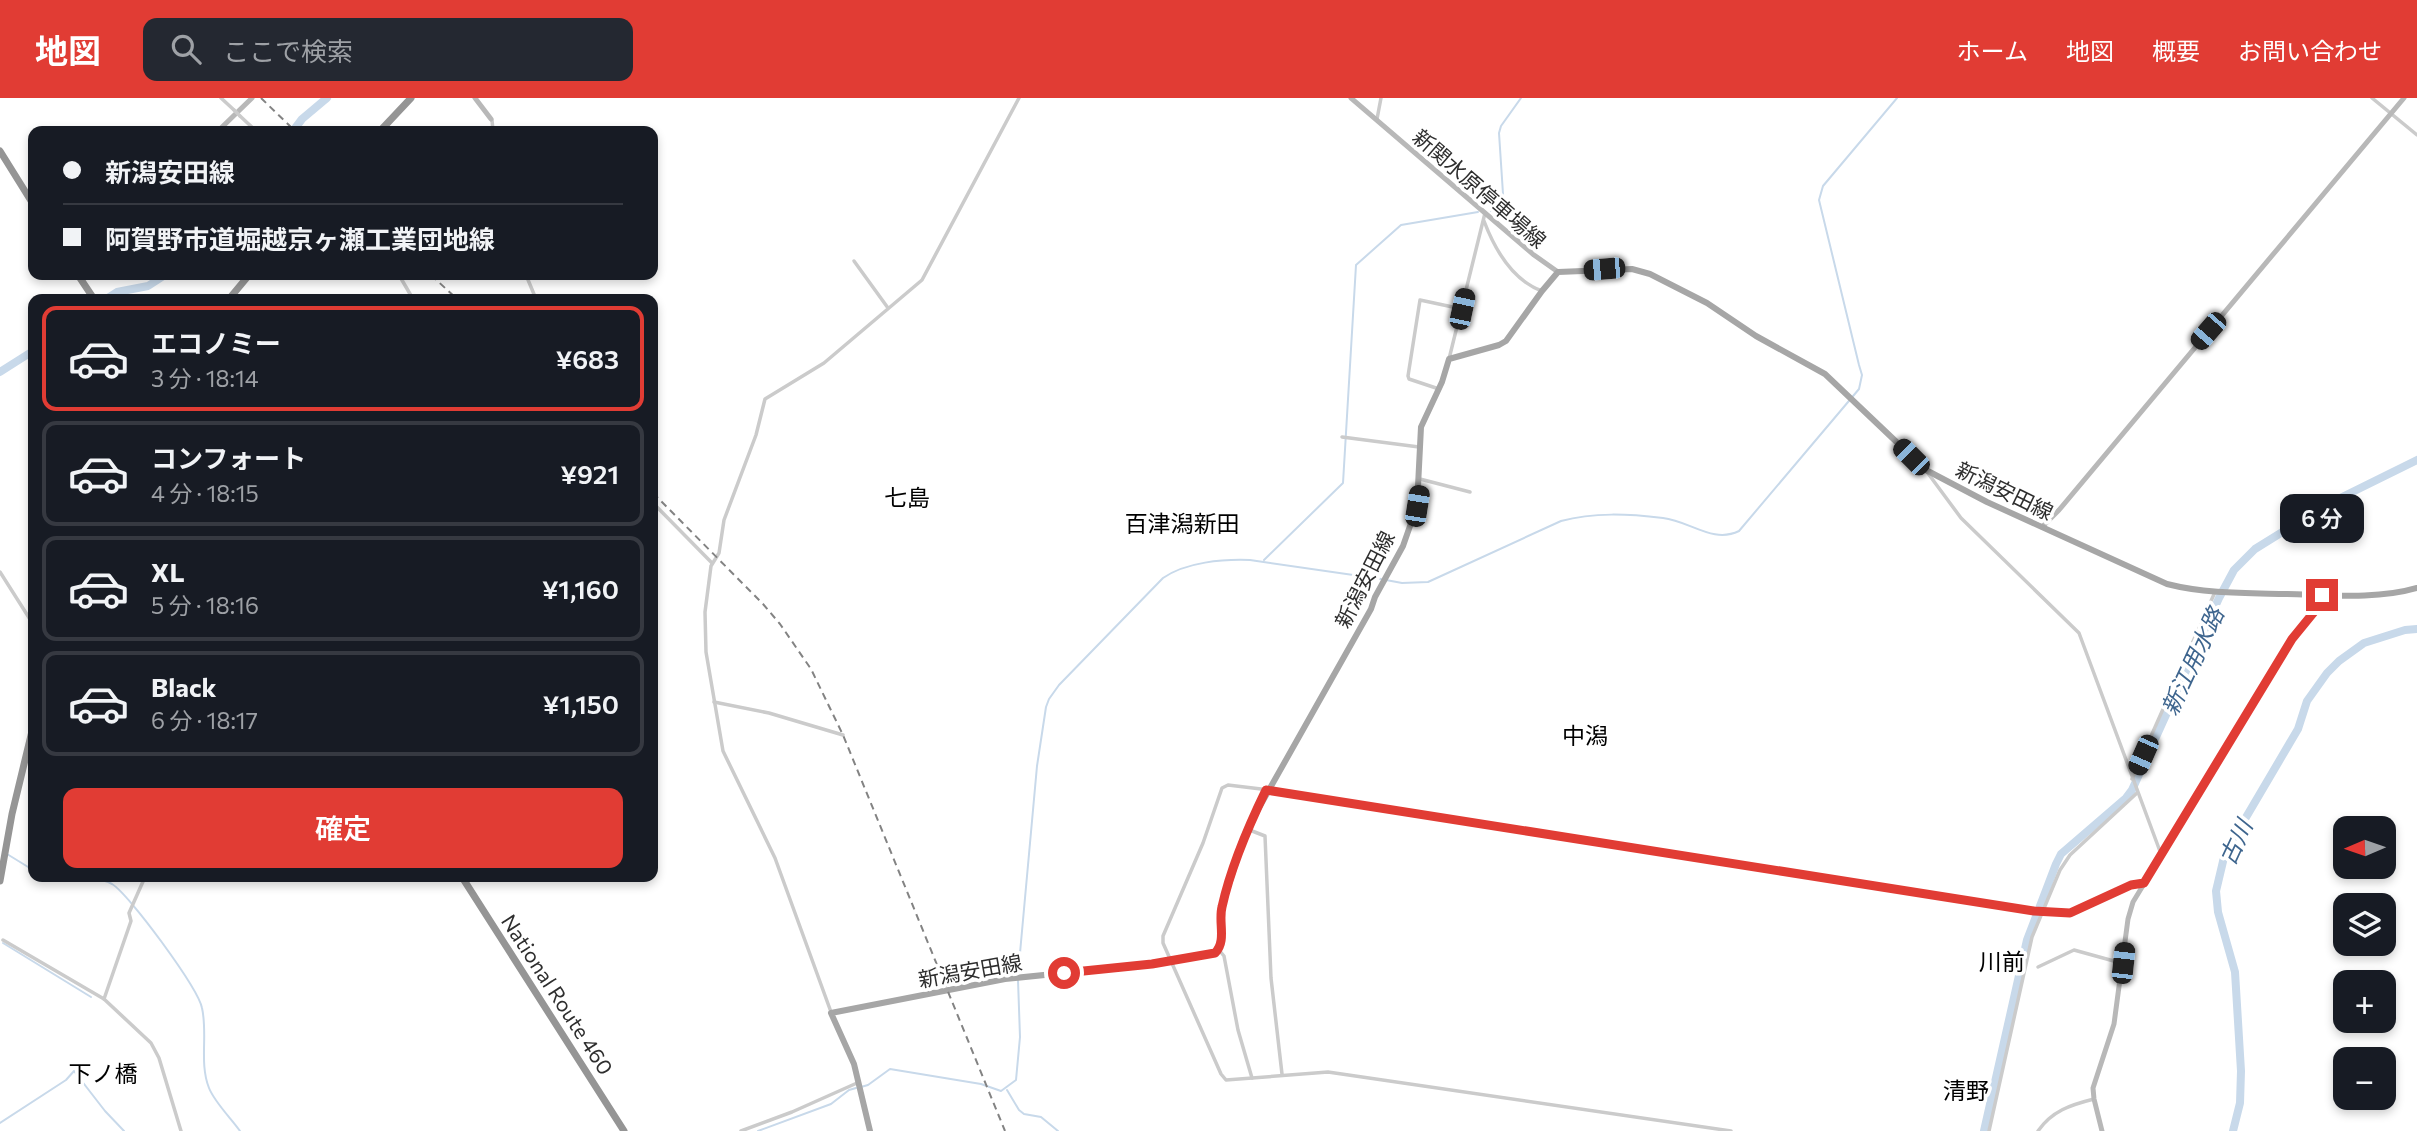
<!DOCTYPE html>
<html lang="ja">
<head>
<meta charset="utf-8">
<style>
	:root { --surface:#171b24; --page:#242831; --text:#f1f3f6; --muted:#9ea1a6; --line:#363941; --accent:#e13c34 }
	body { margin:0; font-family:Commissioner,"Noto Sans JP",sans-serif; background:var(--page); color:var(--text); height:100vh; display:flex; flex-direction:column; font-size:26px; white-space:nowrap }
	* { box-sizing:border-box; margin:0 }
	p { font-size:23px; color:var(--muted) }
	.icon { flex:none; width:38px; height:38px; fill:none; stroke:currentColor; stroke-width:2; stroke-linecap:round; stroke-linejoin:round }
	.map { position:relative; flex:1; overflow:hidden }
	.drawer { position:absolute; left:28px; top:196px; width:630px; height:588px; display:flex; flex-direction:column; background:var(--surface); border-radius:14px; box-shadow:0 4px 10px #0003 }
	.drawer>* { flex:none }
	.banner { position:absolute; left:28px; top:28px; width:630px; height:154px; border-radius:14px; box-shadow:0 4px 10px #0003; display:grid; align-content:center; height:154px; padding:0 35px; background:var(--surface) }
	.needle { width:46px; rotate:268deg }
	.tools { position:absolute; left:2333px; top:718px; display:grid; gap:14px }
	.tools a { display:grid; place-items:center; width:63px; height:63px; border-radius:14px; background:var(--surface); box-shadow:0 4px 10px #0003; font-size:35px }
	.end { position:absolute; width:32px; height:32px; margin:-16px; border:9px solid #e13c34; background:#fff; box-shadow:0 0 0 4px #fff }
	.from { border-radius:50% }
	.bubble { position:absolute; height:49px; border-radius:14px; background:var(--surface); box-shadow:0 4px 10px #0003; font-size:23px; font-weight:600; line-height:49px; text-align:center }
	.car { position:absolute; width:21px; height:42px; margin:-21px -10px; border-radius:9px; box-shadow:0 0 5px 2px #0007; background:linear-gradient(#222 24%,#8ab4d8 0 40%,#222 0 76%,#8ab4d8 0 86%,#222 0) }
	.banner b { display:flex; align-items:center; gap:24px; height:66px; font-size:26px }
	.banner b+b { border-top:2px solid var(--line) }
	.banner i { width:18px; height:18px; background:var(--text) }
	ul { padding:12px 0 0; list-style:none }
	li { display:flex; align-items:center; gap:21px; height:105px; margin:0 14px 10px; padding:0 21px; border:4px solid var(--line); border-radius:14px }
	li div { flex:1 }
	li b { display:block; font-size:26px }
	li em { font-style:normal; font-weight:600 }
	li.on { border-color:var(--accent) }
	li>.icon { width:63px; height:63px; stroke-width:1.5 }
	.cta { display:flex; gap:14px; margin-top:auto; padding:14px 35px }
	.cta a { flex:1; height:80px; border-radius:14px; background:var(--accent); color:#fff; font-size:28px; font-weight:600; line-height:80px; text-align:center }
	header { display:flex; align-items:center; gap:42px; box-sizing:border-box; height:98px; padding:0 35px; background:var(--accent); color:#fff }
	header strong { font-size:33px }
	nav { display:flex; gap:38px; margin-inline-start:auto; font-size:24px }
	.search { width:490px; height:63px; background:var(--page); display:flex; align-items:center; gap:18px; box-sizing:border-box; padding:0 24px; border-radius:14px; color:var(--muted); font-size:26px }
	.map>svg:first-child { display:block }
</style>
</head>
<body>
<header>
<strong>地図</strong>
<div class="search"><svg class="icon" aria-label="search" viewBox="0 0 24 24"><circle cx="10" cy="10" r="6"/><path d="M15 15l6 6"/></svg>ここで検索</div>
<nav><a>ホーム</a><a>地図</a><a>概要</a><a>お問い合わせ</a></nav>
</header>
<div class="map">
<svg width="2417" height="1033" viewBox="0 0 2417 1033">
	<rect width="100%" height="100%" fill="#fff"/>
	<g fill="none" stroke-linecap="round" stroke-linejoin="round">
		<g stroke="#c8d9ea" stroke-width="2">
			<path d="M1491,113L1504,111L1499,35L1501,28L1521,0"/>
			<path d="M1264,462L1343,385L1356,167L1401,127L1478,114"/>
			<path d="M1386,482L1402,485L1428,484L1561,423C1594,414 1629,416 1663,420C1690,423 1713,446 1739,433L1859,291L1862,277L1859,267L1819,102L1823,88L1897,0"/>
			<path d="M7,756L33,772"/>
			<path d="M48,779C68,787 92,775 112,786C129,796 198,890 202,910C208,936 199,965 209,990C215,1005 231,1020 240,1033"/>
			<path d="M3,845L91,899"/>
			<path d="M1018,877L1037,668L1046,609L1049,601L1059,587L1163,480C1186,464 1223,461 1250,462L1381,481"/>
			<path d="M861,989L868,987L890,971L981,986L1001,993L1016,982L1020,939L1018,882"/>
			<path d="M1007,992L1019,1012L1024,1016L1041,1019L1058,1033"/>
			<path d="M0,1025L66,982L74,973L105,1013L124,1033"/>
			<path d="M758,1033L831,1006L849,992L856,990"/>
		</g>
		<g stroke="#c8d9ea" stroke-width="8">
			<path d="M293,33L302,21L327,0"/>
			<path d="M106,201L117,194L148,188L165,177"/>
			<path d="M0,274L33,253"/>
			<path d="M1984,1033L2027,842L2056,766L2061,756L2126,700L2132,692L2219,500L2234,472L2255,451L2326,407L2417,362"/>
			<path d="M2233,1033L2240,1005L2241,973L2235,874L2218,814L2216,793L2225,755L2298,631L2307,603L2327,575L2339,563L2364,545L2405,532L2417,531"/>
		</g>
		<g stroke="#cbcbcb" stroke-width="3.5">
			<path d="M221,0L234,12"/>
			<path d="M2372,0L2417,37"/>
			<path d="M240,18L256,33"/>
			<path d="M1377,21L1381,0"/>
			<path d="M492,22L493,33"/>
			<path d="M1484,123C1495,152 1512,182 1542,193"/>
			<path d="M854,163L888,210"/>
			<path d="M399,177L413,201"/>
			<path d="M526,177L536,201"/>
			<path d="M1449,261L1485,115"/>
			<path d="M1439,291L1409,281L1408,278L1420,202L1462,211"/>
			<path d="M1342,339L1419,349"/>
			<path d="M1927,374L1961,420L2079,535L2161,756"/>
			<path d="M1420,381L1470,394"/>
			<path d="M653,405L712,465"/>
			<path d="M0,474L33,526"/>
			<path d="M714,604L769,615L843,637"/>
			<path d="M2132,681L2215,494"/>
			<path d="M1247,731L1265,738L1271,880L1282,976"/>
			<path d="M3,842L104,901L151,945L159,960L181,1033"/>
			<path d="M1219,852L1224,858L1238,932L1252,980"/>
			<path d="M2038,869L2074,852L2121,865"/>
			<path d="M104,901L131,823L129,815L145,779"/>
			<path d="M831,914L775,760L723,653L706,554L705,514L711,468L719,455L724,422L756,337L765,301L824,265L922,182L1019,0"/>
			<path d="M741,1033L792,1014L857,985"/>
			<path d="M1731,1033L1328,974L1226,982L1221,976L1163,845V838L1203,745L1222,690L1228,687L1261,691L2058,816C2089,814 2113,789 2144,785"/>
			<path d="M1989,1033L2032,839L2060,772L2070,757L2137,695"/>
			<path d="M2038,1033C2052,1013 2070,1007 2094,1001"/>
		</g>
		<g stroke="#b8b8b8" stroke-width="5">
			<path d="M475,0L491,21"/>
			<path d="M1351,0L1534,157L1558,174"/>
			<path d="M218,33L252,0"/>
			<path d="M2042,429L2059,412L2404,0"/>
			<path d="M2102,1033L2094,1001L2093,990L2114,926L2128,821L2133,804L2293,541L2314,514L2322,497"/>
		</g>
		<path stroke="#a6a6a6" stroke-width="6" d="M870,1033L854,966L831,915L1005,881L1152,866L1215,855L1221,846V810L1247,731L1371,511L1375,499L1403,448L1417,408L1421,329L1442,284L1449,261L1499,247L1506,243L1542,193L1558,174L1632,171L1650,176L1707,205L1756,238L1825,276L1926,372L1987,404L2167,486C2206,496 2247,495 2287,496C2329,497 2376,502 2417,490"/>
		<g stroke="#959595" stroke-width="7">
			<path d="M380,33L411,0"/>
			<path d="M0,53L33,106"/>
			<path d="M78,177L94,201"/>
			<path d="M229,201L249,177"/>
			<path d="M462,779L624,1033"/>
			<path d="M0,783L12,716L33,629"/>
		</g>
		<g stroke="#838383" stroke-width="2" stroke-dasharray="7 5" stroke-linecap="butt">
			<path d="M261,0L295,33"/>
			<path d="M431,177L457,201"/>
			<path d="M653,395L763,506L780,526L811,571L843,637L1005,1033"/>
		</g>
		<path stroke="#cbcbcb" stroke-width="3.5" d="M234,12L240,18"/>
	</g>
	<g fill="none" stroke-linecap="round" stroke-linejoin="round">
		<path stroke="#e13c34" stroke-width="9" d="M1064,875L1152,866L1215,855C1227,843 1218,824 1222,809C1231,768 1248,729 1266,692L2034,813L2070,815L2131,787L2144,785L2292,541L2314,514L2322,497"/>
	</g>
	<g text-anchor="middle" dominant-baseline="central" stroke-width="7" stroke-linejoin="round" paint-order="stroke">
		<g font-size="21" fill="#2e2e2e" stroke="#fff">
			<text transform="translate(1480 90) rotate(41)">新関水原停車場線</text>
			<text transform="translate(2005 392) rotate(26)">新潟安田線</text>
			<text transform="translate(1364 481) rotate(-63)">新潟安田線</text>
			<text transform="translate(970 872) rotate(-10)">新潟安田線</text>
			<text transform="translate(558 896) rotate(57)">National Route 460</text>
		</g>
		<g font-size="23" fill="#000" stroke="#fff">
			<text x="907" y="399">七島</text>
			<text x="1182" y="425">百津潟新田</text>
			<text x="1585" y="637">中潟</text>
			<text x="2002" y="863">川前</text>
			<text x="103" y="975">下ノ橋</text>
			<text x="1966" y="992">清野</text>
		</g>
		<g font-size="23" font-style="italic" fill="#3e658e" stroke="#fff">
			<text transform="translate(2192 563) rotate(-65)">新江用水路</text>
			<text transform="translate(2235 744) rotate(-65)">古川</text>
		</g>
	</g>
</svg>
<div class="tools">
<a><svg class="needle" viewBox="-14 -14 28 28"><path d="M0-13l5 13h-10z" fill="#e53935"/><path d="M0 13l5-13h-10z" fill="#9ea1a6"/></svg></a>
<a><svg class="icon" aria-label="layers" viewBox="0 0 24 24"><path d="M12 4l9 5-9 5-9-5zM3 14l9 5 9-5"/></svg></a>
<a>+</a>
<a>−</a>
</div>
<i class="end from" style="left:1064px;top:875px"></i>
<i class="end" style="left:2322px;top:497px"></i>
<div class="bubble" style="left:2280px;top:396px;width:84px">6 分</div>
<i class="car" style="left:1604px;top:171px;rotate:265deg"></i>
<i class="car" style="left:1462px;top:211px;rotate:12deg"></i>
<i class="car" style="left:2208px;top:233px;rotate:221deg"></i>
<i class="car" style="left:1911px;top:359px;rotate:315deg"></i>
<i class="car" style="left:1417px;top:408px;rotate:9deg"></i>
<i class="car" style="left:2143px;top:657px;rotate:204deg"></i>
<i class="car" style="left:2123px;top:865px;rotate:6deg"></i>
<div class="banner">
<b><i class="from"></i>新潟安田線</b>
<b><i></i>阿賀野市道堀越京ヶ瀬工業団地線</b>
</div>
<section class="drawer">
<ul>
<li class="on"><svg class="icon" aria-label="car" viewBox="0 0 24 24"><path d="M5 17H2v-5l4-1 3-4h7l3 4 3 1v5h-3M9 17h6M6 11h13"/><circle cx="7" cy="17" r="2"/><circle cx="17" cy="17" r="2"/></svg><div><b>エコノミー</b><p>3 分 · 18:14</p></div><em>¥683</em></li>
<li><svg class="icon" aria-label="car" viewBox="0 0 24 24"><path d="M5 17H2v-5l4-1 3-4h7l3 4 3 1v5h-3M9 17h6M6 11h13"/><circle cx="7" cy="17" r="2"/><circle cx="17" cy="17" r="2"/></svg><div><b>コンフォート</b><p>4 分 · 18:15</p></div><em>¥921</em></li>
<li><svg class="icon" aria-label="car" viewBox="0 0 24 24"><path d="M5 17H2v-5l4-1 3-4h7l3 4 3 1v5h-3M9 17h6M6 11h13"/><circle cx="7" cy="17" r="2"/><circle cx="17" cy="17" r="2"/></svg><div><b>XL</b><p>5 分 · 18:16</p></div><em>¥1,160</em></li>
<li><svg class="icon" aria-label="car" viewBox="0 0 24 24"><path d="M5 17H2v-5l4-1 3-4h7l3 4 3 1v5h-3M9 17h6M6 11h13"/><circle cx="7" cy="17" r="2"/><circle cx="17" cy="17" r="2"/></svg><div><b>Black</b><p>6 分 · 18:17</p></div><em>¥1,150</em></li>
</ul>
<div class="cta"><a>確定</a></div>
</section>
</div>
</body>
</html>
